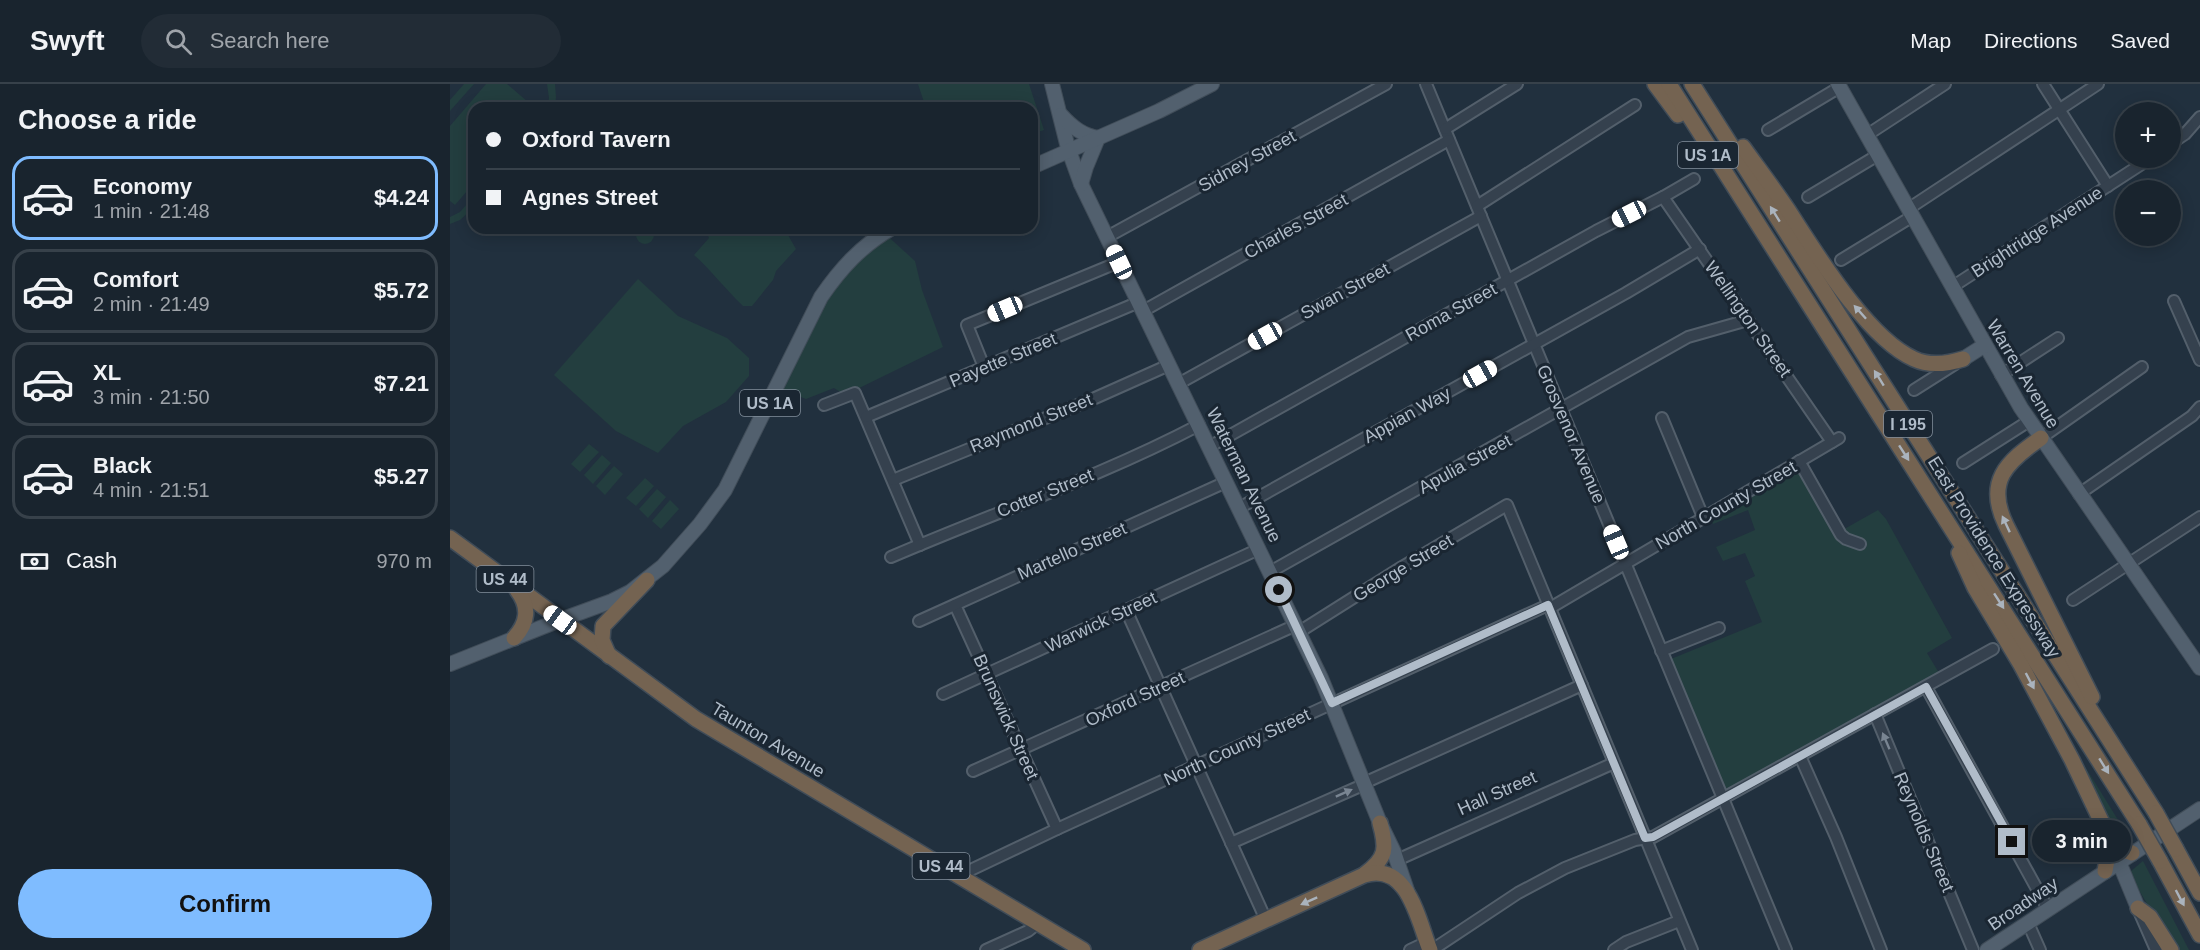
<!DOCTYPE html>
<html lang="en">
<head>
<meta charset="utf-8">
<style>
	:root { --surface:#19242e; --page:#222c36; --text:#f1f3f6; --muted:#9fa4aa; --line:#37414a; --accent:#7fbcff }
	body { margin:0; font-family:Helvetica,sans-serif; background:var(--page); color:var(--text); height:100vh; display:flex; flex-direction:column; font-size:22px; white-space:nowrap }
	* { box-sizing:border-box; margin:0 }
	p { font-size:20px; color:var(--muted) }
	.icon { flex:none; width:33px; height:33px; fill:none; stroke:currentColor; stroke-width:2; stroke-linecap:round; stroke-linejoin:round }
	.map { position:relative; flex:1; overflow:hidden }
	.panel { display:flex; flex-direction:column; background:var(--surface); width:450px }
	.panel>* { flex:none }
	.top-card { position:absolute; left:18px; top:18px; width:570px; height:132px; border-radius:18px; box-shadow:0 3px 15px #0003,0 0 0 2px var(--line); display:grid; align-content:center; height:132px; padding:0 18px; background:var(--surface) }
	.tools { position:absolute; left:1665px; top:18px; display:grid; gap:12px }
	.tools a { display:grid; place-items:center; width:66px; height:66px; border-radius:50%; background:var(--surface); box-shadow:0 3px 15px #0003,0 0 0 2px var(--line); font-size:30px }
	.end { position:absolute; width:27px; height:27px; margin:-14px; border:8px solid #b0bcc9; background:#111; box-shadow:0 0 0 3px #111 }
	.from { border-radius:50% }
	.bubble { position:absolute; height:42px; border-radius:21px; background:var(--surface); box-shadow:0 3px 15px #0003,0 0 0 2px var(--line); font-size:20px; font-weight:600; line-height:42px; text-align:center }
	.car { position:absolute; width:18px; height:36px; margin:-18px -9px; border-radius:8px; box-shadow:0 0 4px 2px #0007; background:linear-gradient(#fff 24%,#345 0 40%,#fff 0 76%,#345 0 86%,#fff 0) }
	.top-card b { display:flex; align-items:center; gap:21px; height:57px; font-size:22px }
	.top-card b+b { border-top:2px solid var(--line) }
	.top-card i { width:15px; height:15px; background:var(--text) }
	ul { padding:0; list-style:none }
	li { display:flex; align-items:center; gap:18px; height:84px; margin:0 12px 9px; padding:0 6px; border:3px solid var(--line); border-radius:18px }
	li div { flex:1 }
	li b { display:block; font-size:22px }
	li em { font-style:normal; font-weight:600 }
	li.active { border-color:var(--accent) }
	li>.icon { width:54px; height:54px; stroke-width:1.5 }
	h2 { padding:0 18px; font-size:27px; line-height:72px }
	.pay { display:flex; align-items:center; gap:15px; height:66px; padding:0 18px; font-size:22px }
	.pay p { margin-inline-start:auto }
	.primary-button { display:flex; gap:12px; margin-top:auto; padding:12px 18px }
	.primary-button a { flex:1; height:69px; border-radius:36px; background:var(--accent); color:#111; font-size:24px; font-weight:600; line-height:69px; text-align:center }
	header { display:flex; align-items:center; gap:36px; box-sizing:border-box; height:84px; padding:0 30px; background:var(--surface); border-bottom:2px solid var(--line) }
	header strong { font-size:28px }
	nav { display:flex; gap:33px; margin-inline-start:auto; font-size:21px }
	.search { width:420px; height:54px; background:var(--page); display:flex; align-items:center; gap:15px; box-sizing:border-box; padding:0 21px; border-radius:33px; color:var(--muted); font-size:22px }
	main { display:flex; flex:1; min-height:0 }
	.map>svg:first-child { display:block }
</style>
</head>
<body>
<header>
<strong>Swyft</strong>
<div class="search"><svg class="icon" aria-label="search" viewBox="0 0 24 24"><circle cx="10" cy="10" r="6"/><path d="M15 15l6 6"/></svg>Search here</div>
<nav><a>Map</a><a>Directions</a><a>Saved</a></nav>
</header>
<main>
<section class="panel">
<h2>Choose a ride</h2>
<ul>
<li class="active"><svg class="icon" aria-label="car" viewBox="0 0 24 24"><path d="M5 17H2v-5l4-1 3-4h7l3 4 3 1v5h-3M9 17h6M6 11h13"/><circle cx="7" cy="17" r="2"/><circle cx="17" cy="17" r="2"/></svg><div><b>Economy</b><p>1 min · 21:48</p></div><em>$4.24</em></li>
<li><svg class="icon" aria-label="car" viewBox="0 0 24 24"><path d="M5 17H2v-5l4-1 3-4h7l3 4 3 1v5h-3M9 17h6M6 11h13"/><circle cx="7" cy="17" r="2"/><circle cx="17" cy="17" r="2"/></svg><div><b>Comfort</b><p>2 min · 21:49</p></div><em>$5.72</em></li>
<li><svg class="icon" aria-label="car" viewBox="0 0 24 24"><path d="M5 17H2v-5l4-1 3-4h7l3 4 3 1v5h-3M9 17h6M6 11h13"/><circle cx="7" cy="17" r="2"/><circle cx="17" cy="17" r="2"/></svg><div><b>XL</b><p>3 min · 21:50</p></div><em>$7.21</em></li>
<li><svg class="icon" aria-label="car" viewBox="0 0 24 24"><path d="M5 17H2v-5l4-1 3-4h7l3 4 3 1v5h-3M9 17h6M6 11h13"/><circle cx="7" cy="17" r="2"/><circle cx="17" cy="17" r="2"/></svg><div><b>Black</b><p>4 min · 21:51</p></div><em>$5.27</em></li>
</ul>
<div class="pay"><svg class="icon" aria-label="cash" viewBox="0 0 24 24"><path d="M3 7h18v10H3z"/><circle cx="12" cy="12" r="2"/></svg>Cash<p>970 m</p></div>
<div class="primary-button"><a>Confirm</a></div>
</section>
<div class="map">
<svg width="1750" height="866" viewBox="0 0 1750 866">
	<rect width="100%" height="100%" fill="#21303e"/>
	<g fill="#233e3f">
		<path d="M14,0H24L0,27V16Z"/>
		<path d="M36,0H57L85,24H24V99L5,121L0,117V42Z"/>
		<path d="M97,0H105L106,13L105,24H97L99,14Z"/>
		<path d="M468,0H579L594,46L582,50V24H476Z"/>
		<path d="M24,112V123L10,136L0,140V133L10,128Z"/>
		<circle cx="195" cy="151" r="9"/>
		<path d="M255,144H334L346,165L326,187L323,196L302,222H293C275,205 262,187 244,171L259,154Z"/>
		<path d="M433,148L465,177L472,206L493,263L395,311L384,304L356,315L325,303L382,195Z"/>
		<path d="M188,195L228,232L277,254L299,274V292L276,318L233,342L208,369L166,347L104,291Z"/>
		<path d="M139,360L149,368L130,388L121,380Z"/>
		<path d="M152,371L161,379L143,400L134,391Z"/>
		<path d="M1350,377L1389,448L1428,426L1436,435L1502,554L1477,569L1492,594L1274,713L1216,577L1312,538L1295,497L1305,492L1295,469L1273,477L1266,463L1305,446L1298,426L1263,440L1258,431Z"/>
		<path d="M164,382L173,390L155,411L146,402Z"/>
		<path d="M195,394L204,402L186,422L176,414Z"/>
		<path d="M207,405L216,413L198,434L189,425Z"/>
		<path d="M220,416L229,425L211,445L202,437Z"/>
		<path d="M1618,655L1681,757L1673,762L1670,760Z"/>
		<path d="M1693,777L1739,866H1724L1682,794L1681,787Z"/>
	</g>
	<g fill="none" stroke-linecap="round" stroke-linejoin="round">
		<defs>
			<g id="minor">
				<path d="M976,0L1336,866"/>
				<path d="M1593,0L1658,102"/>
				<path d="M995,45L1067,0"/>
				<path d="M1318,46L1390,3"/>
				<path d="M1417,51L1495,0"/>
				<path d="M1720,60L1735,50L1750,33"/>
				<path d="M1213,113L1382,358"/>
				<path d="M1358,113L1428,71"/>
				<path d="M1027,122L1185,21"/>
				<path d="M1458,125L1648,0"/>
				<path d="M657,153L936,0"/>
				<path d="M1391,176L1463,132"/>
				<path d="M1502,203L1701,74"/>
				<path d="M1724,217L1750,276"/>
				<path d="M693,227L999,56"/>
				<path d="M534,283L517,241L669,178"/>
				<path d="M1551,291L1608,254"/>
				<path d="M728,300L1031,132"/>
				<path d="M1464,306L1505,280"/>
				<path d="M374,321L405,309L470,461"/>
				<path d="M416,333L689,218"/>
				<path d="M1212,334L1253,433"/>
				<path d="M1591,354L1692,283"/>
				<path d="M759,363L1146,147L1213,113L1244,95"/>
				<path d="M1349,377L1391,451L1396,455L1410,460"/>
				<path d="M1513,379L1579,337"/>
				<path d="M443,396L645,314L719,281"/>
				<path d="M1629,410L1742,332L1750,323"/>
				<path d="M789,424L1176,209L1250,165"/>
				<path d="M441,473C543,429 650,393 749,341"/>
				<path d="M820,488L1238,253L1298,236"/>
				<path d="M1623,516L1750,433"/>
				<path d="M505,521L607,745"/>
				<path d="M1100,524L1389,354"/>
				<path d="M676,526L816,836"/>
				<path d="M469,537L776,398"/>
				<path d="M849,548L952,483L1057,421L1242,866"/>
				<path d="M1211,567L1269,544"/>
				<path d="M1476,603L1598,825"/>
				<path d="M493,610L809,465"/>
				<path d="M1425,630L1523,866"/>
				<path d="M1350,672L1386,753L1431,866"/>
				<path d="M523,687L846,541"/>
				<path d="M914,699L1132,601"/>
				<path d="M781,759L915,700"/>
				<path d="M947,776L1164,679"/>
				<path d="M508,792L607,745L1098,521"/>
				<path d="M1688,825L1706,866"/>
				<path d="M1578,839L1590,866"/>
				<path d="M536,866L578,847L588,839"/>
				<path d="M960,866L977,858"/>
				<path d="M982,866L1068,809L1115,784L1185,756L1203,753L1543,565"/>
				<path d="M1164,866L1176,858L1229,837"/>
			</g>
			<g id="major">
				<path d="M602,0L618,64L631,100L871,594L930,739L944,768L958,809"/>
				<path d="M1388,0L1571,324L1750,584"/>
				<path d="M611,31C622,43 632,51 648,54L636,83L631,100"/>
				<path d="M582,83L709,27L762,0"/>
				<path d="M1513,275L1535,261"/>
				<path d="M0,580L110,536L162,517L180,508L213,482L250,440L275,406L371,213C391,184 411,162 442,144"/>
				<path d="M1669,778L1688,824"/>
				<path d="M1537,866L1750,725"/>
			</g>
			<g id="highway">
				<path d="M1205,0L1228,31"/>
				<path d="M1219,0L1689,740"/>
				<path d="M1242,0L1706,729"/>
				<path d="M1293,63C1308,84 1324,105 1338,126C1366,169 1417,254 1464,275C1479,282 1497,280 1513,275"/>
				<path d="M1591,354C1556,378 1535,398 1556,441L1642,613"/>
				<path d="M0,454L246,635L633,866"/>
				<path d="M1509,469L1525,504L1571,581L1622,676L1655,745L1669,764L1682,769"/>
				<path d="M64,554C78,539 80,523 67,506"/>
				<path d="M159,572L152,556L153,542L197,496"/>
				<path d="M1726,765L1750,809"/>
				<path d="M1710,777L1750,851"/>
				<path d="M1655,787L1659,764L1656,748"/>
				<path d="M915,790C937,774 937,764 930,739"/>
				<path d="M1688,824L1700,833L1721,866"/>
				<path d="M750,866L914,791C958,777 968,836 980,866"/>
			</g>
		</defs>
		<use href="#minor" stroke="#535f6b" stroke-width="14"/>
		<use href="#major" stroke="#414d59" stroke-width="16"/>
		<use href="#highway" stroke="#404c58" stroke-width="18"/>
		<use href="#minor" stroke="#35414e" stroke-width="10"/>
		<use href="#major" stroke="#52606e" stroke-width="14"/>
		<use href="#highway" stroke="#746351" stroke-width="15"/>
		<defs>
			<g id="highway-bridge">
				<path d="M1706,729L1726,765"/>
				<path d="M1689,740L1710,777"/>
			</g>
		</defs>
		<use href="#highway-bridge" stroke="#404c58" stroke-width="18" stroke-linecap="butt"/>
		<use href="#highway-bridge" stroke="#746351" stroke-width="15"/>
	</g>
	<defs><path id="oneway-solid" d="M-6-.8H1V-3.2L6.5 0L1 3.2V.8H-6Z" transform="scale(1.5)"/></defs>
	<g fill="#aab3bd">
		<use href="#oneway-solid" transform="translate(1325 130) rotate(-122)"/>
		<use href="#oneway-solid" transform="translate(1410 228) rotate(-132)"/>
		<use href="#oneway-solid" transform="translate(1429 294) rotate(-122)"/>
		<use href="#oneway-solid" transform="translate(1454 369) rotate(57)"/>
		<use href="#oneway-solid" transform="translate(1556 440) rotate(-115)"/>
		<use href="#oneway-solid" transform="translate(1549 517) rotate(57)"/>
		<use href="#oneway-solid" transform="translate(1580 597) rotate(62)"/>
		<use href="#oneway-solid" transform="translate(1654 682) rotate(58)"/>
		<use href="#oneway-solid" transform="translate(1730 814) rotate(62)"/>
		<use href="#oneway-solid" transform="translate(859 817) rotate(156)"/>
	</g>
	<g fill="#798592">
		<use href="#oneway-solid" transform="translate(1436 657) rotate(-113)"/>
		<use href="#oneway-solid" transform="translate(894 709) rotate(-24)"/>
	</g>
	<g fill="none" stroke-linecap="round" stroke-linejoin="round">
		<path stroke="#b0bcc9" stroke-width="8" d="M829,506L882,619L1098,521L1195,754L1203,753L1476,603L1562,758"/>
	</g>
	<g text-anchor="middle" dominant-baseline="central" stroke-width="6" stroke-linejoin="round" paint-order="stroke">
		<g fill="#1a2632" stroke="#838f9c" stroke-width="1.5">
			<rect x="1228" y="58" width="60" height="26" rx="4.5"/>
			<rect x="290" y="306" width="60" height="26" rx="4.5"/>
			<rect x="1434" y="327" width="48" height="26" rx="4.5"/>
			<rect x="26.5" y="482" width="57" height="26" rx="4.5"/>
			<rect x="462.5" y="769" width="57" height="26" rx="4.5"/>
		</g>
		<g font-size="16" font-weight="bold" fill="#b0bcc9">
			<text x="1258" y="71">US 1A</text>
			<text x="320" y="319">US 1A</text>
			<text x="1458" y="340">I 195</text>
			<text x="55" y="495">US 44</text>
			<text x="491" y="782">US 44</text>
		</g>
		<g font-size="18" fill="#b0bcc9" stroke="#1a2632">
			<text transform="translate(797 77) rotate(-29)">Sidney Street</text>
			<text transform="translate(846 142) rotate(-29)">Charles Street</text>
			<text transform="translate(1587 148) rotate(-33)">Brightridge Avenue</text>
			<text transform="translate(895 207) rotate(-29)">Swan Street</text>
			<text transform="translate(1001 228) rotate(-29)">Roma Street</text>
			<text transform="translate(1298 235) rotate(55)">Wellington Street</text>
			<text transform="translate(553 276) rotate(-23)">Payette Street</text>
			<text transform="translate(1573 290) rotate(59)">Warren Avenue</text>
			<text transform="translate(957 331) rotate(-29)">Appian Way</text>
			<text transform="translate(581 339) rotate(-22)">Raymond Street</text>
			<text transform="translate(1121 350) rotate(67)">Grosvenor Avenue</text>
			<text transform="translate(1015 380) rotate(-29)">Apulia Street</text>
			<text transform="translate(794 391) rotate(64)">Waterman Avenue</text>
			<text transform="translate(595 409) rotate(-22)">Cotter Street</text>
			<text transform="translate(1276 421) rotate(-30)">North County Street</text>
			<text transform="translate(622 467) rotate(-24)">Martello Street</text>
			<text transform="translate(1544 473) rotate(58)">East Providence Expressway</text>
			<text transform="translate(953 484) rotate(-31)">George Street</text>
			<text transform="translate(651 538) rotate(-25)">Warwick Street</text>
			<text transform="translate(685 615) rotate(-25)">Oxford Street</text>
			<text transform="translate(556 633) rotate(66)">Brunswick Street</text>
			<text transform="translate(318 656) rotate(31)">Taunton Avenue</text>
			<text transform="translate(787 663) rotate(-25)">North County Street</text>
			<text transform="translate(1047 709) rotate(-24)">Hall Street</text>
			<text transform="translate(1474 748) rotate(67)">Reynolds Street</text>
			<text transform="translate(1573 820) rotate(-34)">Broadway</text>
		</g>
	</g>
</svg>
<div class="tools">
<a>+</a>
<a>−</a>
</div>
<i class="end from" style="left:829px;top:506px"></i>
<i class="end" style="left:1562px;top:758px"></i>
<div class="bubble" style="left:1582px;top:736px;width:99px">3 min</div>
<i class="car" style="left:1179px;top:130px;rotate:243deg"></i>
<i class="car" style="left:669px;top:178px;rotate:335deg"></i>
<i class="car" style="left:555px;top:225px;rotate:247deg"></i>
<i class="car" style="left:815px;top:252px;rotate:241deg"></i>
<i class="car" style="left:1030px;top:290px;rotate:61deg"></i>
<i class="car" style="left:1166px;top:458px;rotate:337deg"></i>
<i class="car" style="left:110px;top:536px;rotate:306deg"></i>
<div class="top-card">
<b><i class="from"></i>Oxford Tavern</b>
<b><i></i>Agnes Street</b>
</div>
</div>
</main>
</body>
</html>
